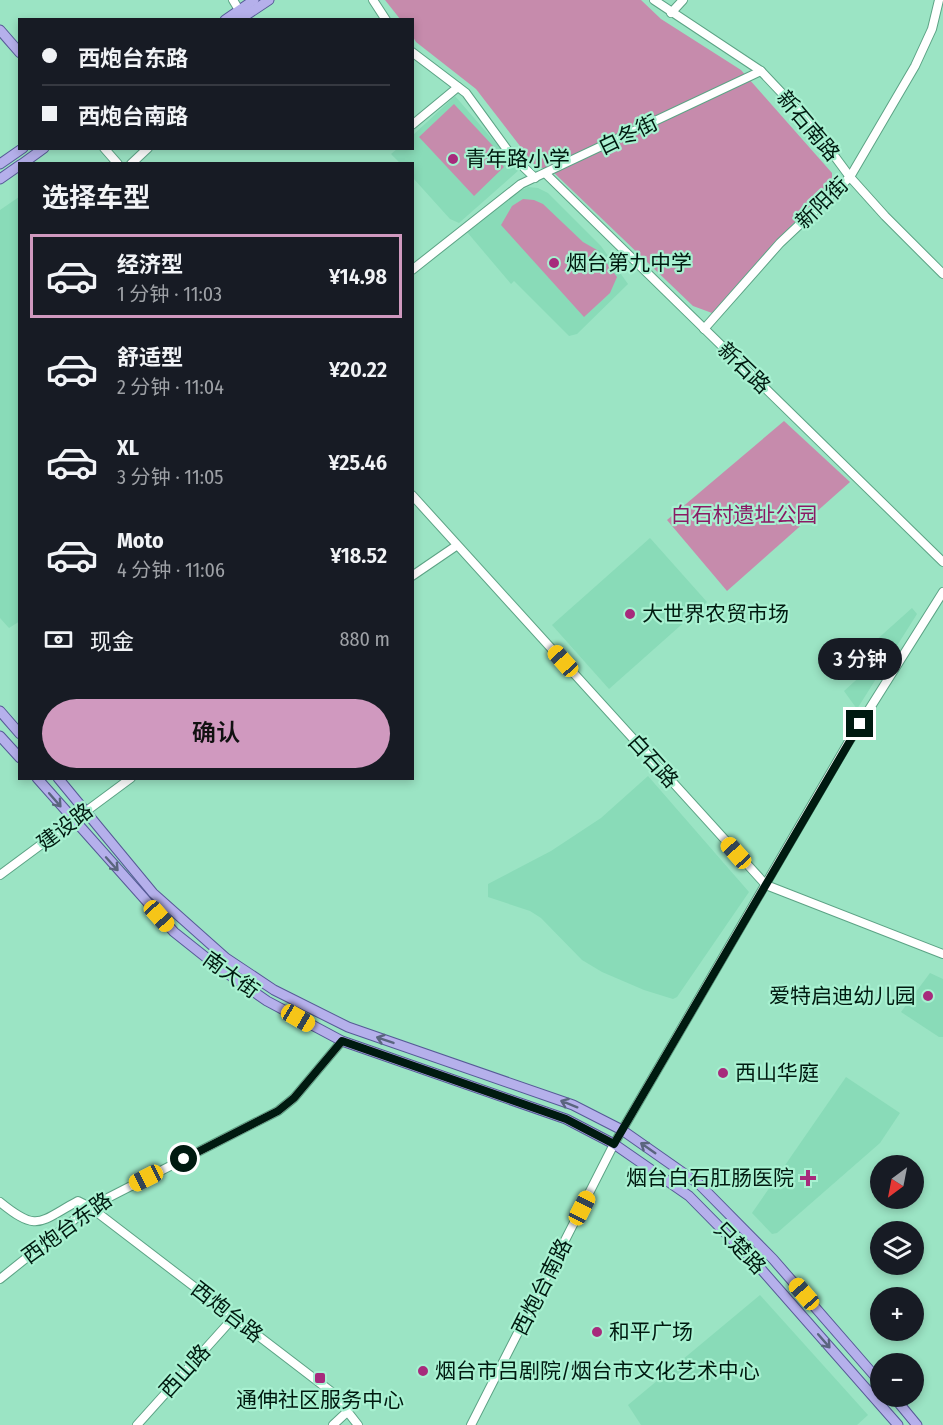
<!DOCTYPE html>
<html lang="zh">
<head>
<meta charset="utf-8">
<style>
	:root { --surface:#171b24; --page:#242831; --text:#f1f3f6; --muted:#9ea1a6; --line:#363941; --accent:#d099bf }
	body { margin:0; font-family:"Fira Sans Condensed","Noto Sans SC",sans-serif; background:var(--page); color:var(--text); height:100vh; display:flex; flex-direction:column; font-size:22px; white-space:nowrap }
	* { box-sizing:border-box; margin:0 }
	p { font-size:20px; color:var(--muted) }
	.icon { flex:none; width:33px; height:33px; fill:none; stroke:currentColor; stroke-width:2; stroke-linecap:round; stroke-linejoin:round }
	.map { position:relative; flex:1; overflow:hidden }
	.sheet { position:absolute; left:18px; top:162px; width:396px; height:618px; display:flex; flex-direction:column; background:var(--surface); border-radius:0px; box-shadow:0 3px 9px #0003 }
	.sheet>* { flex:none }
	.top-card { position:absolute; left:18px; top:18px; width:396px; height:132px; border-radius:0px; box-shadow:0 3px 9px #0003; display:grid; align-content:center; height:132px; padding:0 24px; background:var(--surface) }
	.needle { width:39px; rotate:212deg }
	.controls { position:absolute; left:870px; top:1155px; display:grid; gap:12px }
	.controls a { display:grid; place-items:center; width:54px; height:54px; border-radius:50%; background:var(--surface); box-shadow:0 3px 9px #0003; font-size:30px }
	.end { position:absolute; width:27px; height:27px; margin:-14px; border:8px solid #001a10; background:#fff; box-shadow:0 0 0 3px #fff }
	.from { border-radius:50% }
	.bubble { position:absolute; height:42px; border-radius:21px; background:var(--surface); box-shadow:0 3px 9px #0003; font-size:20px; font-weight:600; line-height:42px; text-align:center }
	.car { position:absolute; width:18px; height:36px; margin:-18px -9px; border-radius:8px; box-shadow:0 0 4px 2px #0007; background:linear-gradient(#f5c518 24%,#345 0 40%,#f5c518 0 76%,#345 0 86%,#f5c518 0) }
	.top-card b { display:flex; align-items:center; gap:21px; height:57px; font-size:22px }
	.top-card b+b { border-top:2px solid var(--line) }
	.top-card i { width:15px; height:15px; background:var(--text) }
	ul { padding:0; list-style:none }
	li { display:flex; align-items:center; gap:18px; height:84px; margin:0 12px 9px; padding:0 12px; border:3px solid transparent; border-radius:0px }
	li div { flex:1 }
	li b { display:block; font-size:22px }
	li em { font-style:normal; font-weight:600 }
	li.on { border-color:var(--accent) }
	li>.icon { width:54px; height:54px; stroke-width:1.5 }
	h2 { padding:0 24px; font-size:27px; line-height:72px }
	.pay { display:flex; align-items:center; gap:15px; height:66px; padding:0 24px; font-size:22px }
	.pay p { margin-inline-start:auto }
	.cta { display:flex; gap:12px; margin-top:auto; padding:12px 24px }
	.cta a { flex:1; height:69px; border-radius:36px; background:var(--accent); color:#111; font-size:24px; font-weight:600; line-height:69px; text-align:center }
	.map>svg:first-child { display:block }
</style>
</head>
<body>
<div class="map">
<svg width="943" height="1425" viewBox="0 0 943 1425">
	<rect width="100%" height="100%" fill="#9be4c4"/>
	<g fill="#89dbb8">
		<path d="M455,96L519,170L459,223L450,219L413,178L412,164L400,163L391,154L397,149L412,148L413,135Z"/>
		<path d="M528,187L538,188L548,193L601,246L628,284L577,334L569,336L514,281L511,284L467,232L519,191Z"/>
		<path d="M19,197L20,621L9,628L0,618V210Z"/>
		<path d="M650,538L707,602L609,689L552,625Z"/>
		<path d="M912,608L917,614L857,709L844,691L865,672L854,660Z"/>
		<path d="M648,776L749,892L677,997L673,999L644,990L602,972L582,960L541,918L530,911L488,897V884L551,851L601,818Z"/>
		<path d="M930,973L943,979V1037H939L901,1012Z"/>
		<path d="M846,1077L900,1113L880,1143L777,1233L772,1234L752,1213Z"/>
		<path d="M760,1295L868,1415L857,1425H641L628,1405Z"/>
	</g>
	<g fill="#c68bac">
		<path d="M385,0H641L661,19L741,70L832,173V184L775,242L712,313L693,306L549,168H537L476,89L416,42L413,37L412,20L400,19Z"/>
		<path d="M454,104L493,146L490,151L504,167L474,196L419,137Z"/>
		<path d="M523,199L534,200L543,204L583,242L597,250L617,277L610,293L584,317L501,225L512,206Z"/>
		<path d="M784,421L850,482L727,591L667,520Z"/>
	</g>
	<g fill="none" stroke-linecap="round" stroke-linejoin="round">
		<defs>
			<g id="minor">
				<path d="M233,0L239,10"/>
				<path d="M373,0L386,20"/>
				<path d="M654,0L761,71L810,123L850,177L885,216L943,274"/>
				<path d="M671,13L683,0"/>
				<path d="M412,52L466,93L511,155L535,178"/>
				<path d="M412,125L458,87"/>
				<path d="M104,148L118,164"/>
				<path d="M131,164L148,148"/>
				<path d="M546,174L943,562"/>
				<path d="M412,270L521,184L761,71"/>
				<path d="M704,329L780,243L850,177L915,66L932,29L939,0"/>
				<path d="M412,495L766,885L943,954"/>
				<path d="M412,576L456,546"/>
				<path d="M0,875L131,778"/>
				<path d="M0,1202C38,1233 39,1222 78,1201L90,1207L333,1393L358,1425"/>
				<path d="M0,1279L90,1207L278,1111L294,1098L342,1041"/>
				<path d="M137,1425L234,1317"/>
				<path d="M333,1425L348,1411"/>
				<path d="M471,1425L614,1144L848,743L943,592"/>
			</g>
			<g id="major">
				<path d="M225,20L254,0"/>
				<path d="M239,20L269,0"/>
				<path d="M0,30L20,53"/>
				<path d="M0,164L23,148"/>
				<path d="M22,164L44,148"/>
				<path d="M0,179L20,165"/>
				<path d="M0,711L20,734"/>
				<path d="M0,736L20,758"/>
				<path d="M37,778L174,932L218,967L267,1001L342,1041L566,1119L614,1144L689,1196L761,1269L898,1425"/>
				<path d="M58,778L153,893L226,958L274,990L348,1027L573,1105L622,1130L699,1184L773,1259L880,1382"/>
				<path d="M893,1396L917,1425"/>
			</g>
		</defs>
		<use href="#minor" stroke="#5ca385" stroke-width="10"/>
		<use href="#major" stroke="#565a96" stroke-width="11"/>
		<use href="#minor" stroke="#fff" stroke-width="8"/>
		<use href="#major" stroke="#b5b0eb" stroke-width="9"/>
	</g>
	<defs><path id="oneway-shaft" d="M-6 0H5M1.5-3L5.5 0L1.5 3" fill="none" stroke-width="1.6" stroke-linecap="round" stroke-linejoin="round" transform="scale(1.5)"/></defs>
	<g stroke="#5a657e">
		<use href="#oneway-shaft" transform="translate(55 800) rotate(49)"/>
		<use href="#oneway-shaft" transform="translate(112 864) rotate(48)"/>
		<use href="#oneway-shaft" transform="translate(385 1040) rotate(-161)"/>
		<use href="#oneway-shaft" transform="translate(569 1104) rotate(-158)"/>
		<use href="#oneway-shaft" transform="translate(648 1148) rotate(-145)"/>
		<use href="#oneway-shaft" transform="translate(824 1341) rotate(49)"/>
	</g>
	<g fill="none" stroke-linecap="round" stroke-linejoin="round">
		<path stroke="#001a10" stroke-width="8" d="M184,1159L278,1111L294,1098L342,1041L566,1119L614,1144L860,724"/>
	</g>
	<g fill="#a72a7c" stroke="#a8f1d1" stroke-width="2">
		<circle cx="453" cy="159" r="6"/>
		<circle cx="554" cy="263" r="6"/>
		<circle cx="630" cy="614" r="6"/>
		<circle cx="928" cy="996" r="6"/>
		<circle cx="723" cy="1073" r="6"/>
		<path d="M805 1169h6v6h6v6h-6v6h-6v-6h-6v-6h6z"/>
		<circle cx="597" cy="1332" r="6"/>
		<circle cx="423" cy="1371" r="6"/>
		<rect x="314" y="1372" width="12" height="12" rx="3"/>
	</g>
	<g text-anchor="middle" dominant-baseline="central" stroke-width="4.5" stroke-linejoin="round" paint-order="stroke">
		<g font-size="21" fill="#001a10" stroke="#a8f1d1">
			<text transform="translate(808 126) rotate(50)">新石南路</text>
			<text transform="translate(628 135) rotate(-26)">白冬街</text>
			<text transform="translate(822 203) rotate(-44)">新阳街</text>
			<text transform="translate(744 368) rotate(44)">新石路</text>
			<text transform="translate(653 761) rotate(48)">白石路</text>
			<text transform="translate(65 827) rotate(-37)">建设路</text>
			<text transform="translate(231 975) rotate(36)">南大街</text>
			<text transform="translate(67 1228) rotate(-36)">西炮台东路</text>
			<text transform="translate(740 1248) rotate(46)">只楚路</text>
			<text transform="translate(542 1287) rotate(-63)">西炮台南路</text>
			<text transform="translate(227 1312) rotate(38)">西炮台路</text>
			<text transform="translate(185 1371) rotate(-48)">西山路</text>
		</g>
		<g font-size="21" fill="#001a10" stroke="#a8f1d1" text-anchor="start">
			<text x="465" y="159">青年路小学</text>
			<text x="566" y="263">烟台第九中学</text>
			<text x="642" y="614">大世界农贸市场</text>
			<text x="916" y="996" text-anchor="end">爱特启迪幼儿园</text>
			<text x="735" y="1073">西山华庭</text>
			<text x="794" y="1178" text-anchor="end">烟台白石肛肠医院</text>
			<text x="609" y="1332">和平广场</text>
			<text x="435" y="1371">烟台市吕剧院/烟台市文化艺术中心</text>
			<text x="320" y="1400" text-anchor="middle">通伸社区服务中心</text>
		</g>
		<g font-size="21" fill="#8a1b65" stroke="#a8f1d1">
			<text x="744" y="515">白石村遗址公园</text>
		</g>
	</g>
</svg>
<div class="controls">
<a><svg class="needle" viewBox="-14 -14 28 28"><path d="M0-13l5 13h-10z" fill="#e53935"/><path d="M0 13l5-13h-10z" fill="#9ea1a6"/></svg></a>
<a><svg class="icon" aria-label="layers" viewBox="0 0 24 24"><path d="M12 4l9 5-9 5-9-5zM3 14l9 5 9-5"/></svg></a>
<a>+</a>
<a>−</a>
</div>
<i class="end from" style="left:184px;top:1159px"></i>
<i class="end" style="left:860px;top:724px"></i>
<div class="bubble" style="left:818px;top:638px;width:84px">3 分钟</div>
<i class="car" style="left:563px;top:661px;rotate:318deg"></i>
<i class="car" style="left:736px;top:853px;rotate:318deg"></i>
<i class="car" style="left:159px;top:916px;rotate:138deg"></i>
<i class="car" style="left:298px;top:1018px;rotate:120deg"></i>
<i class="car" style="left:146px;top:1178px;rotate:243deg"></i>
<i class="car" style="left:582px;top:1208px;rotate:27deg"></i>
<i class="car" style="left:804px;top:1294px;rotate:319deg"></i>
<div class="top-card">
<b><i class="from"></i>西炮台东路</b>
<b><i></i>西炮台南路</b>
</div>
<section class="sheet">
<h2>选择车型</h2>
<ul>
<li class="on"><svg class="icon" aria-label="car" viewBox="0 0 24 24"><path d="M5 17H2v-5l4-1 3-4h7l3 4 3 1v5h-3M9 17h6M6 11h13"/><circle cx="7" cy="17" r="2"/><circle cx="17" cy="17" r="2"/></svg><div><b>经济型</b><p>1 分钟 · 11:03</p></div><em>¥14.98</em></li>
<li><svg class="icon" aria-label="car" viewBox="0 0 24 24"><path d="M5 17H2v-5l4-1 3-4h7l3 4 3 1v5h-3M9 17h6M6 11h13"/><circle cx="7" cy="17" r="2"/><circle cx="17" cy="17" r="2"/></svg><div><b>舒适型</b><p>2 分钟 · 11:04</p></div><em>¥20.22</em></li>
<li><svg class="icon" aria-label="car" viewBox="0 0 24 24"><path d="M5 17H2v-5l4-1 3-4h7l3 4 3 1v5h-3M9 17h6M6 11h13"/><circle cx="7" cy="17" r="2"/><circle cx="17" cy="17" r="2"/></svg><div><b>XL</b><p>3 分钟 · 11:05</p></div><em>¥25.46</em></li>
<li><svg class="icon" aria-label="car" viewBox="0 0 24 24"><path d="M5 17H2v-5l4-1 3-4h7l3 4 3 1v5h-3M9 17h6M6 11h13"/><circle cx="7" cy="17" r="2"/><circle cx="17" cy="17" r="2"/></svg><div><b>Moto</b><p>4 分钟 · 11:06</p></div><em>¥18.52</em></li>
</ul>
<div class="pay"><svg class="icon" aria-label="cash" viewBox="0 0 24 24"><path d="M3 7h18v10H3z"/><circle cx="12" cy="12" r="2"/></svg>现金<p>880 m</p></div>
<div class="cta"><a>确认</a></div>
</section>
</div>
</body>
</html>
